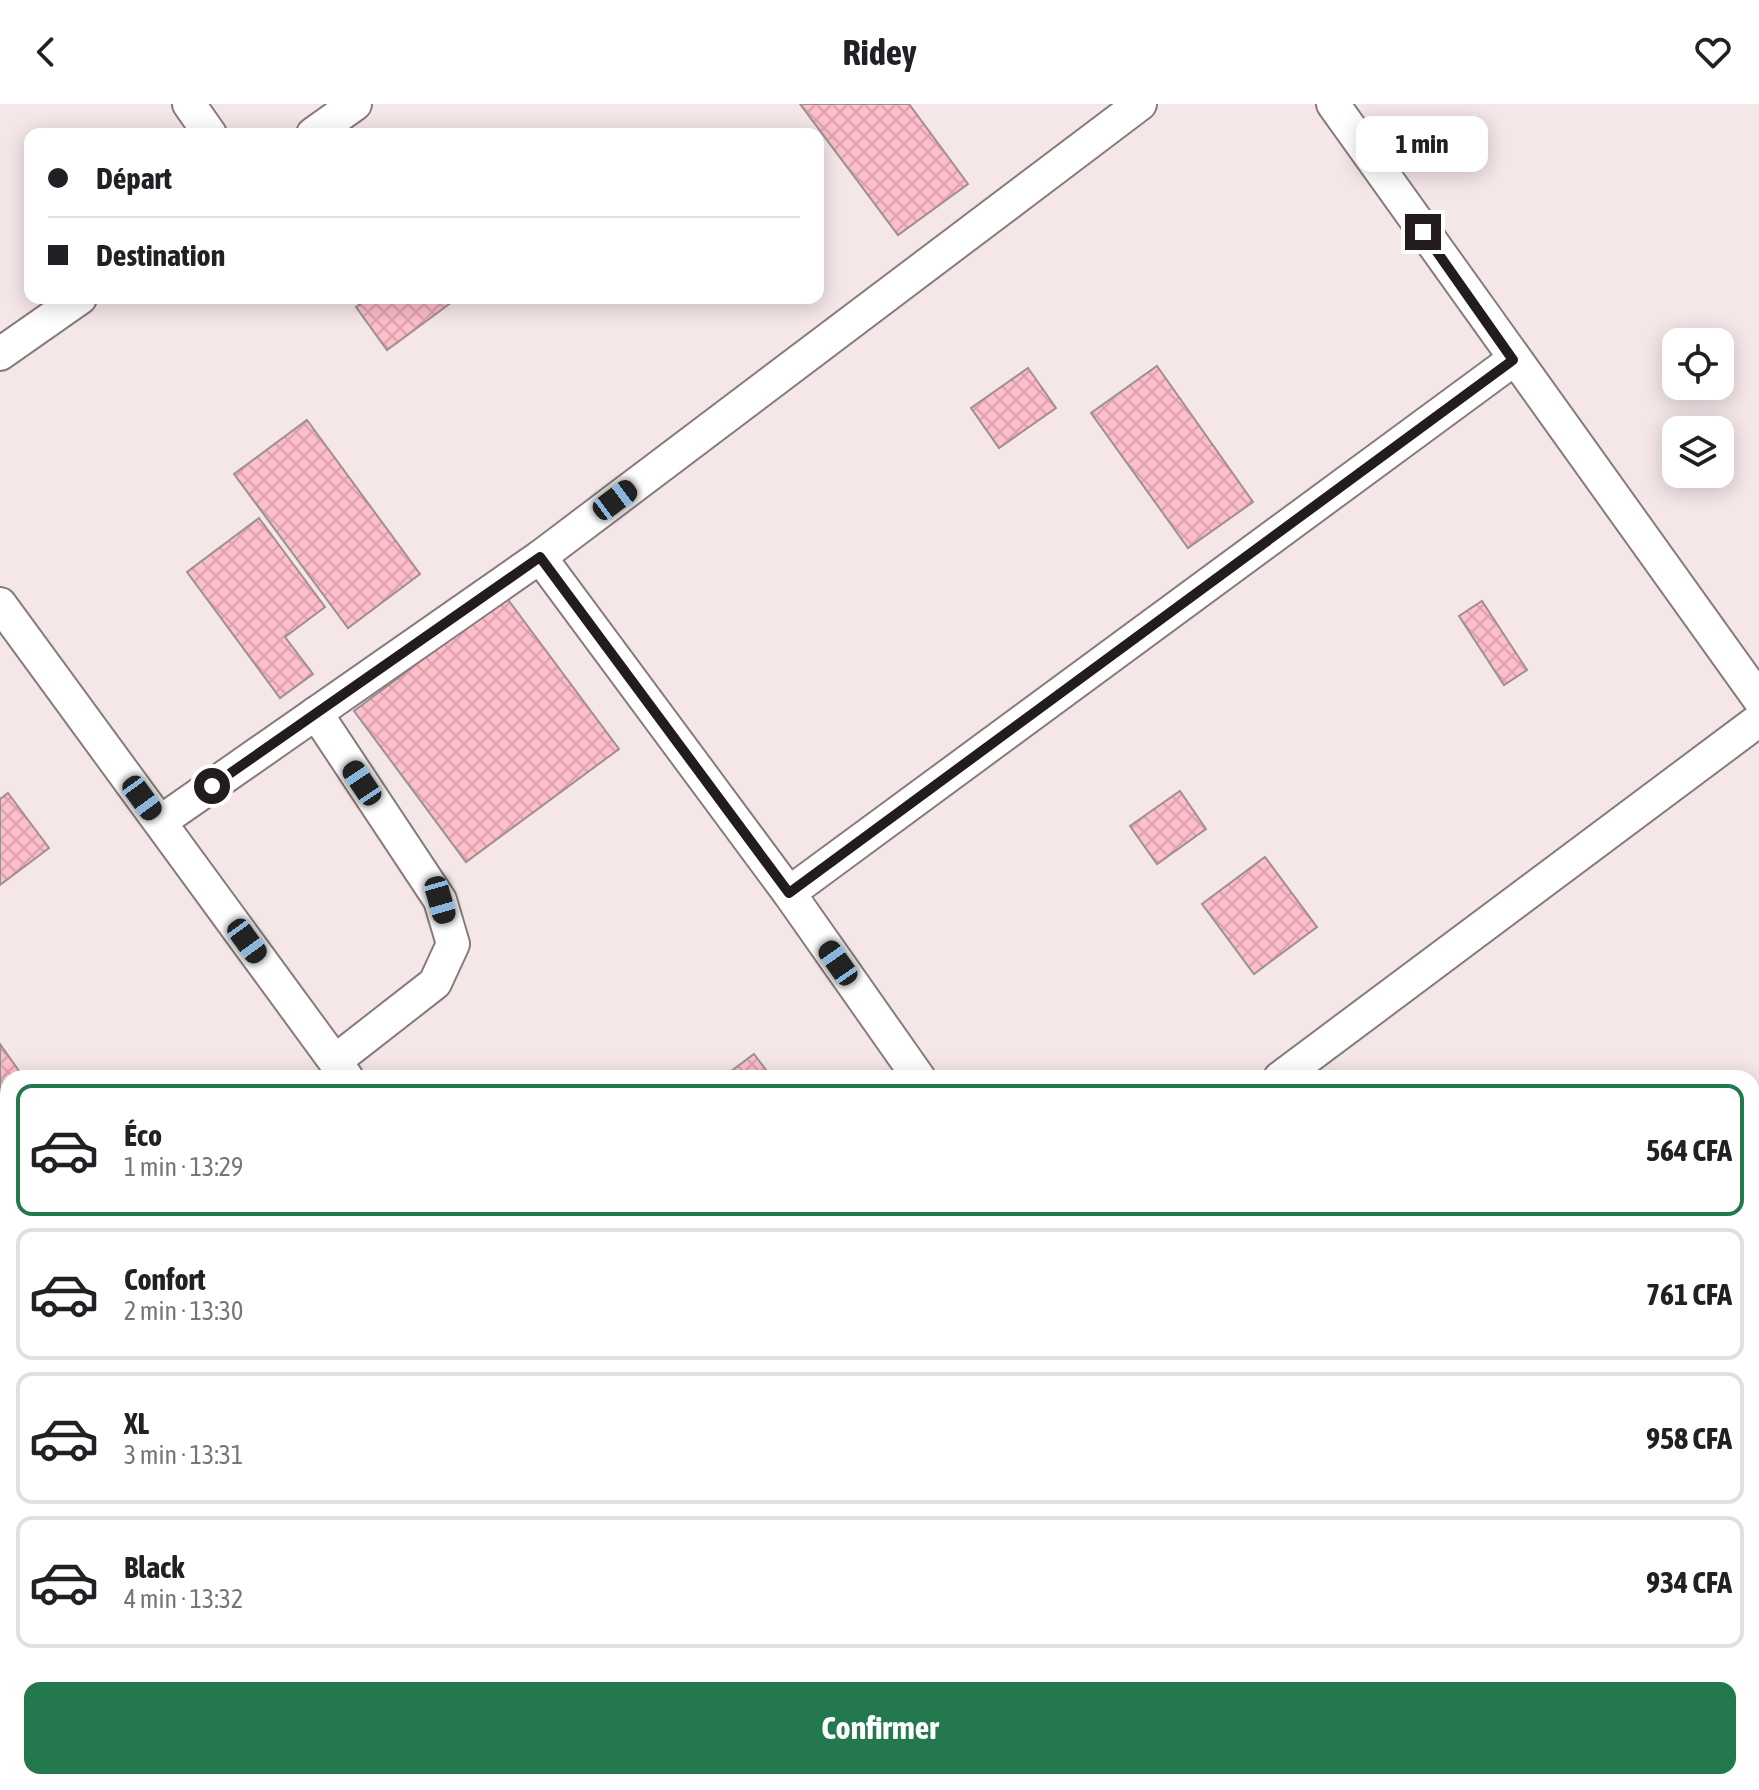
<!DOCTYPE html>
<html lang="fr">
<head>
<meta charset="utf-8">
<style>
	:root { --surface:#fff; --page:#f2f2f2; --text:#202124; --muted:#757577; --line:#e0e0e0; --accent:#23794d }
	body { margin:0; font-family:"Asap Condensed",sans-serif; background:var(--page); color:var(--text); height:100vh; display:flex; flex-direction:column; font-size:30px; white-space:nowrap }
	* { box-sizing:border-box; margin:0 }
	p { font-size:26px; color:var(--muted) }
	.icon { flex:none; width:44px; height:44px; fill:none; stroke:currentColor; stroke-width:2; stroke-linecap:round; stroke-linejoin:round }
	.map { position:relative; flex:1; overflow:hidden }
	.sheet { position:absolute; left:0px; top:966px; width:1760px; height:720px; display:flex; flex-direction:column; background:var(--surface); border-radius:24px 24px 0 0; box-shadow:0 4px 20px #0003 }
	.sheet>* { flex:none }
	.guide { position:absolute; left:24px; top:24px; width:800px; height:176px; border-radius:16px; box-shadow:0 4px 20px #0003; display:grid; align-content:center; height:176px; padding:0 24px; background:var(--surface) }
	.tools { position:absolute; left:1662px; top:224px; display:grid; gap:16px }
	.tools a { display:grid; place-items:center; width:72px; height:72px; border-radius:16px; background:var(--surface); box-shadow:0 4px 20px #0003; font-size:40px }
	.end { position:absolute; width:36px; height:36px; margin:-18px; border:10px solid #221c1d; background:#fff; box-shadow:0 0 0 4px #fff }
	.from { border-radius:50% }
	.bubble { position:absolute; height:56px; border-radius:16px; background:var(--surface); box-shadow:0 4px 20px #0003; font-size:26px; font-weight:700; line-height:56px; text-align:center }
	.car { position:absolute; width:24px; height:48px; margin:-24px -12px; border-radius:10px; box-shadow:0 0 6px 2px #0007; background:linear-gradient(#222 24%,#8ab4d8 0 40%,#222 0 76%,#8ab4d8 0 86%,#222 0) }
	.guide b { display:flex; align-items:center; gap:28px; height:76px; font-size:30px }
	.guide b+b { border-top:2px solid var(--line) }
	.guide i { width:20px; height:20px; background:var(--text) }
	ul { padding:14px 0 0; list-style:none }
	li { display:flex; align-items:center; gap:24px; height:132px; margin:0 16px 12px; padding:0 8px; border:4px solid var(--line); border-radius:16px }
	li div { flex:1 }
	li b { display:block; font-size:30px }
	li em { font-style:normal; font-weight:700 }
	li.on { border-color:var(--accent) }
	li>.icon { width:72px; height:72px; stroke-width:1.5 }
	.primary-button { display:flex; gap:16px; margin-top:auto; padding:16px 24px }
	.primary-button a { flex:1; height:92px; border-radius:16px; background:var(--accent); color:#fff; font-size:32px; font-weight:700; line-height:92px; text-align:center }
	header { display:flex; justify-content:space-between; align-items:center; height:104px; padding:0 24px; background:var(--surface); font-size:36px; font-weight:700 }
	.map>svg:first-child { display:block }
</style>
</head>
<body>
<header><svg class="icon" aria-label="back" viewBox="0 0 24 24"><path d="M15 5l-7 7 7 7"/></svg>Ridey<svg class="icon" aria-label="heart" viewBox="0 0 24 24"><path d="M12 20l-8-8c-3-5 5-10 8-4 3-6 11-1 8 4z"/></svg></header>
<div class="map">
<svg width="1759" height="1686" viewBox="0 0 1759 1686">
	<defs>
		<pattern id="building-cross-hatch" width="8" height="8" patternUnits="userSpaceOnUse" patternTransform="scale(2)"><rect width="8" height="8" fill="#fdbdc9"/><path d="M0 0l8 8M0 8l8-8" fill="none" stroke="#d9a2ac"/></pattern>
	</defs>
	<rect width="100%" height="100%" fill="#f5e6e8"/>
	<g fill="url(#building-cross-hatch)" stroke="#9e9092" stroke-width="2">
		<path d="M800,0H909L968,80L898,131Z"/>
		<path d="M369,194H449L452,198L387,246L356,203Z"/>
		<path d="M1157,262L1253,398L1188,444L1091,309Z"/>
		<path d="M1028,264L1056,304L999,344L971,304Z"/>
		<path d="M307,316L420,470L348,524L234,370Z"/>
		<path d="M259,414L325,503L285,533L313,570L280,594L187,468Z"/>
		<path d="M506,493L619,645L466,758L354,607Z"/>
		<path d="M1482,497L1527,566L1504,581L1459,512Z"/>
		<path d="M1180,687L1206,725L1157,760L1130,722Z"/>
		<path d="M8,689L49,744L0,781V695Z"/>
		<path d="M1265,753L1317,823L1254,870L1202,800Z"/>
		<path d="M0,940L24,974H8V1037L0,1042Z"/>
		<path d="M754,950L772,974H722Z"/>
		<path d="M1752,1045L1759,1055V1112L1752,1117Z"/>
		<path d="M8,1059V1130L0,1136V1065Z"/>
		<path d="M8,1142V1179L0,1168V1147Z"/>
		<path d="M8,1217V1241L0,1246V1223Z"/>
	</g>
	<g fill="none" stroke-linecap="round" stroke-linejoin="round">
		<defs>
			<g id="minor">
				<path d="M189,0L210,30"/>
				<path d="M1333,0L1759,595"/>
				<path d="M313,30L355,0"/>
				<path d="M0,250L80,194"/>
				<path d="M540,453L789,789L919,974"/>
				<path d="M0,500L347,974"/>
				<path d="M316,609L440,796L453,840L435,879L335,957"/>
				<path d="M160,718L540,453L1140,0"/>
				<path d="M789,789L1513,256"/>
				<path d="M1280,974L1759,616"/>
				<path d="M1752,1189L1759,1184"/>
				<path d="M0,1301L8,1312"/>
				<path d="M864,1678L870,1686"/>
				<path d="M306,1686L317,1678"/>
				<path d="M1069,1686L1080,1678"/>
			</g>
		</defs>
		<use href="#minor" stroke="#887b7d" stroke-width="36"/>
		<use href="#minor" stroke="#fff" stroke-width="32"/>
	</g>
	<g fill="none" stroke-linecap="round" stroke-linejoin="round">
		<path stroke="#221c1d" stroke-width="10" d="M212,682L540,453L789,789L1513,256L1423,128"/>
	</g>
</svg>
<div class="tools">
<a><svg class="icon" aria-label="locate" viewBox="0 0 24 24"><circle cx="12" cy="12" r="6"/><path d="M12 2v4M12 18v4M2 12h4M18 12h4"/></svg></a>
<a><svg class="icon" aria-label="layers" viewBox="0 0 24 24"><path d="M12 4l9 5-9 5-9-5zM3 14l9 5 9-5"/></svg></a>
</div>
<i class="end from" style="left:212px;top:682px"></i>
<i class="end" style="left:1423px;top:128px"></i>
<div class="bubble" style="left:1356px;top:12px;width:132px">1 min</div>
<i class="car" style="left:615px;top:396px;rotate:53deg"></i>
<i class="car" style="left:362px;top:679px;rotate:326deg"></i>
<i class="car" style="left:142px;top:694px;rotate:144deg"></i>
<i class="car" style="left:440px;top:796px;rotate:164deg"></i>
<i class="car" style="left:247px;top:837px;rotate:144deg"></i>
<i class="car" style="left:838px;top:859px;rotate:325deg"></i>
<div class="guide">
<b><i class="from"></i>Départ</b>
<b><i></i>Destination</b>
</div>
<section class="sheet">
<ul>
<li class="on"><svg class="icon" aria-label="car" viewBox="0 0 24 24"><path d="M5 17H2v-5l4-1 3-4h7l3 4 3 1v5h-3M9 17h6M6 11h13"/><circle cx="7" cy="17" r="2"/><circle cx="17" cy="17" r="2"/></svg><div><b>Éco</b><p>1 min · 13:29</p></div><em>564 CFA</em></li>
<li><svg class="icon" aria-label="car" viewBox="0 0 24 24"><path d="M5 17H2v-5l4-1 3-4h7l3 4 3 1v5h-3M9 17h6M6 11h13"/><circle cx="7" cy="17" r="2"/><circle cx="17" cy="17" r="2"/></svg><div><b>Confort</b><p>2 min · 13:30</p></div><em>761 CFA</em></li>
<li><svg class="icon" aria-label="car" viewBox="0 0 24 24"><path d="M5 17H2v-5l4-1 3-4h7l3 4 3 1v5h-3M9 17h6M6 11h13"/><circle cx="7" cy="17" r="2"/><circle cx="17" cy="17" r="2"/></svg><div><b>XL</b><p>3 min · 13:31</p></div><em>958 CFA</em></li>
<li><svg class="icon" aria-label="car" viewBox="0 0 24 24"><path d="M5 17H2v-5l4-1 3-4h7l3 4 3 1v5h-3M9 17h6M6 11h13"/><circle cx="7" cy="17" r="2"/><circle cx="17" cy="17" r="2"/></svg><div><b>Black</b><p>4 min · 13:32</p></div><em>934 CFA</em></li>
</ul>
<div class="primary-button"><a>Confirmer</a></div>
</section>
</div>
</body>
</html>
